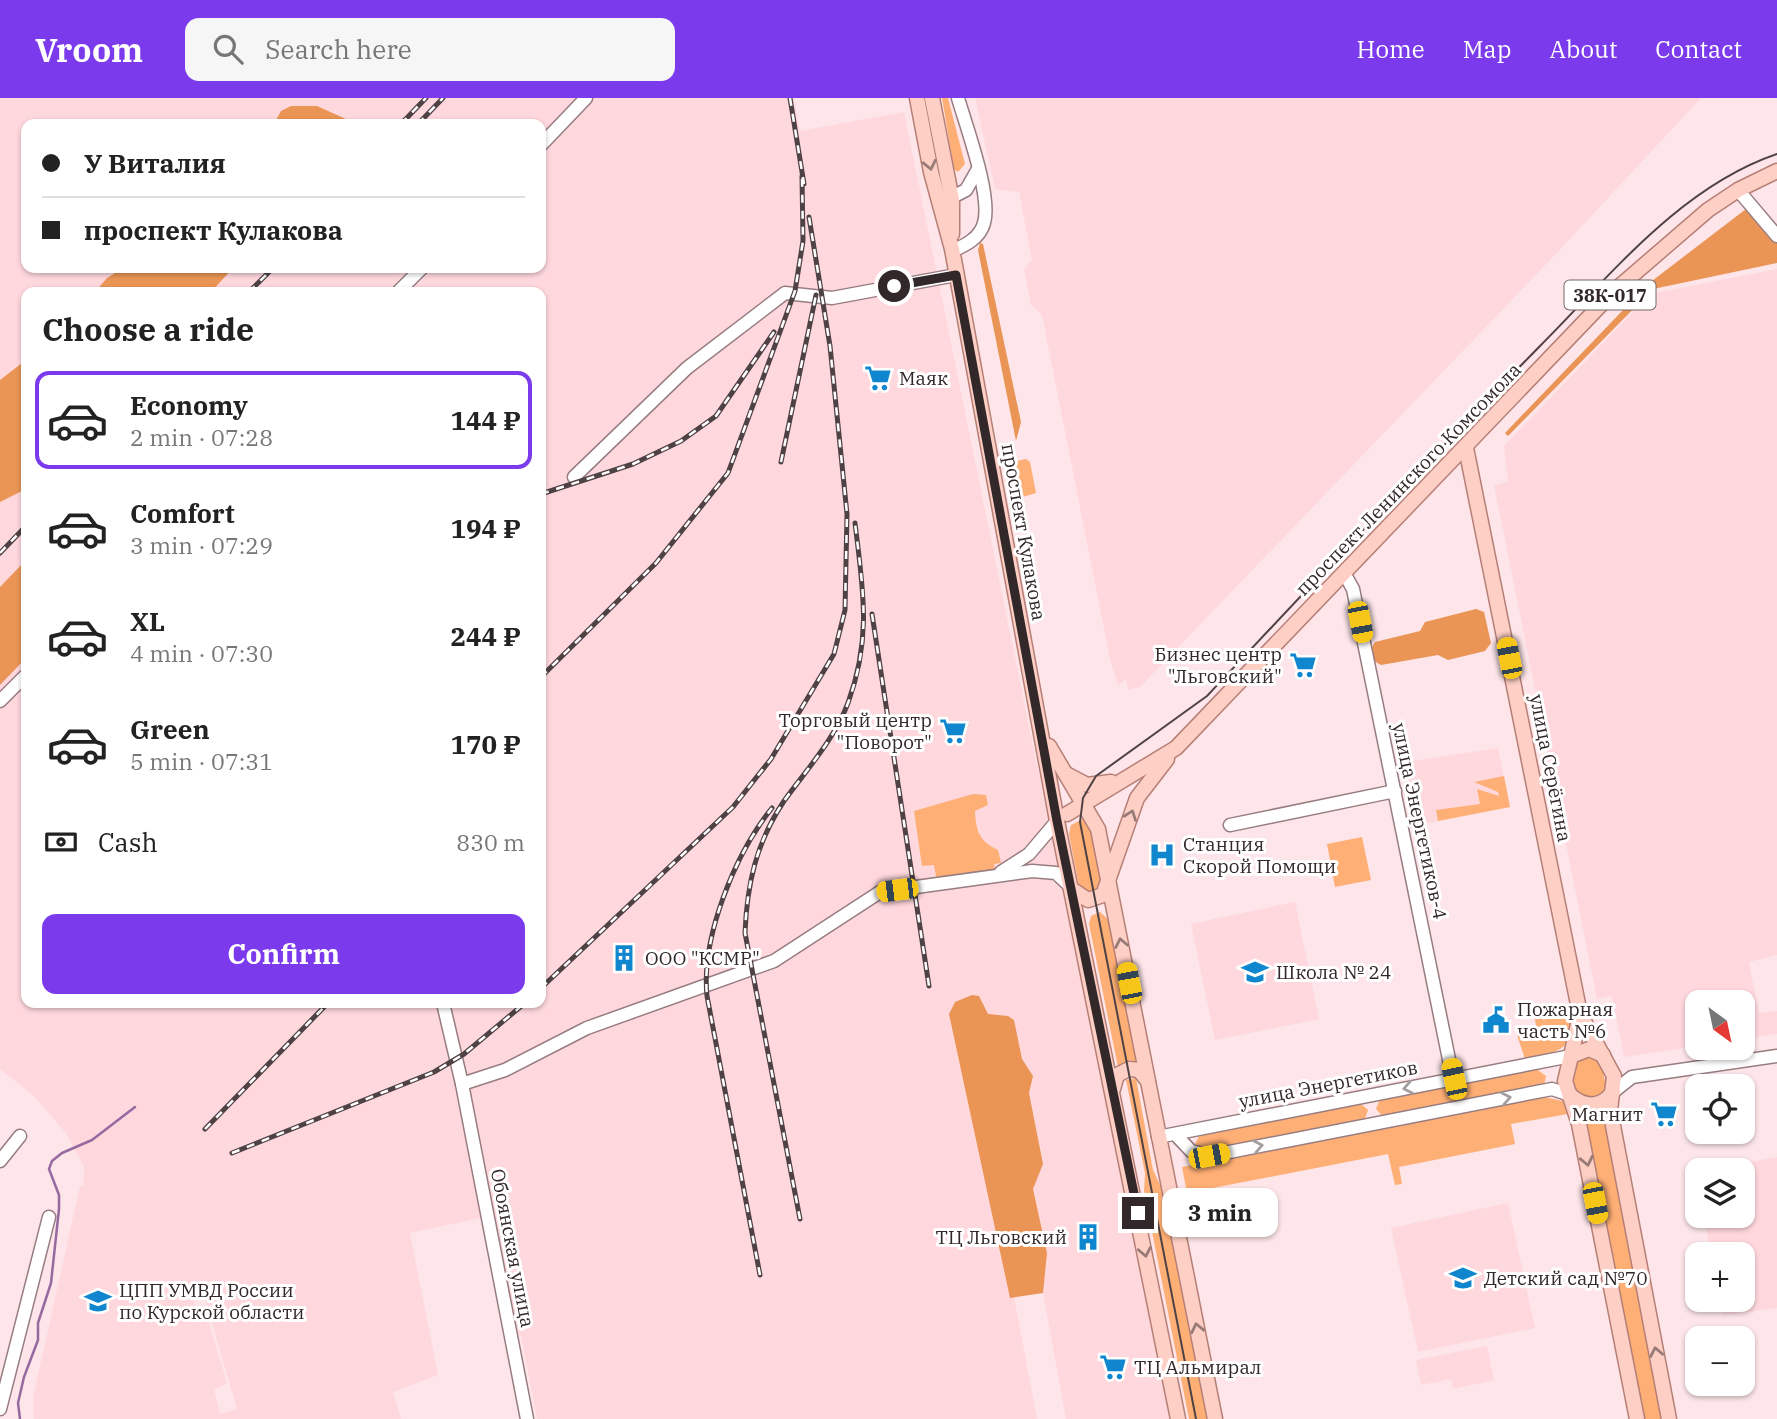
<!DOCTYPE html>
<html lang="en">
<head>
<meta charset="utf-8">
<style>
	:root { --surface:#fff; --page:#f6f6f6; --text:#222; --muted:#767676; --line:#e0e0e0; --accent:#7c3aed }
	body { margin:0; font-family:"IBM Plex Serif",serif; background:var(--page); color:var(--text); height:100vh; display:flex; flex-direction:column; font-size:26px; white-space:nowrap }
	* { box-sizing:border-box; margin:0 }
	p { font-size:23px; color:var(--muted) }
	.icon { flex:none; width:38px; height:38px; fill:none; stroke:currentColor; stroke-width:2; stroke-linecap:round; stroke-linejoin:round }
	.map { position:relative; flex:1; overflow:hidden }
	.details { position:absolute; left:21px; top:189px; width:525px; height:721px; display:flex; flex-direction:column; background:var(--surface); border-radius:14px; box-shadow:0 2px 5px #0004 }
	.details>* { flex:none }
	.guide { position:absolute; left:21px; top:21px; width:525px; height:154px; border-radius:14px; box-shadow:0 2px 5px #0004; display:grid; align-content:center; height:154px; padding:0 21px; background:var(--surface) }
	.needle { width:46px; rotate:147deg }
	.fabs { position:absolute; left:1685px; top:892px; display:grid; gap:14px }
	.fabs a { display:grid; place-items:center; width:70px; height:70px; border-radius:14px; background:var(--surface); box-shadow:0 2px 5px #0004; font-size:35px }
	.end { position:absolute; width:32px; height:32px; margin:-16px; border:9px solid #322729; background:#fff; box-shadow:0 0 0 4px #fff }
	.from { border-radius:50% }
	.bubble { position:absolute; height:49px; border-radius:14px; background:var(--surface); box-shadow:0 2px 5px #0004; font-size:23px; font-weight:700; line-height:49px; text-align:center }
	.car { position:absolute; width:21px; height:42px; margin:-21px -10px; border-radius:9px; box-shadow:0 0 5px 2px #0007; background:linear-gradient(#f5c518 24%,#345 0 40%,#f5c518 0 76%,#345 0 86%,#f5c518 0) }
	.guide b { display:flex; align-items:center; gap:24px; height:66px; font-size:26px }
	.guide b+b { border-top:2px solid var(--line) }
	.guide i { width:18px; height:18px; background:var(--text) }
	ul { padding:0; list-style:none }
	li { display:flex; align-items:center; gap:21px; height:98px; margin:0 14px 10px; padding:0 7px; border:4px solid transparent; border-radius:14px }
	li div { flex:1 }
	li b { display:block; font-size:26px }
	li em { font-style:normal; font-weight:700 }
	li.active { border-color:var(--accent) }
	li>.icon { width:63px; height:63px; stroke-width:1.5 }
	h2 { padding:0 21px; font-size:32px; line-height:84px }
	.pay { display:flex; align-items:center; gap:18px; height:77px; padding:0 21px; font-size:26px }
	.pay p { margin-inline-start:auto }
	.button { display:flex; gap:14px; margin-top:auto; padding:14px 21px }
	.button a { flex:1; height:80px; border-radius:14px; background:var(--accent); color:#fff; font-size:28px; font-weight:700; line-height:80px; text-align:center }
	header { display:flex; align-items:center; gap:42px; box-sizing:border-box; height:98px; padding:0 35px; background:var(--accent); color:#fff }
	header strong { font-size:33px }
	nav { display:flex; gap:38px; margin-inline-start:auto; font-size:24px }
	.search { width:490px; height:63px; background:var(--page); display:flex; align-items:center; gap:18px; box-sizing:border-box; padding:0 24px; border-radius:14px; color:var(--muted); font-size:26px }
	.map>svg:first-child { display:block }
</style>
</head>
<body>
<header>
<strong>Vroom</strong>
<div class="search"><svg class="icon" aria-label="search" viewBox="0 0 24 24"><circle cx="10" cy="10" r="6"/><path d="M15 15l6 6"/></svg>Search here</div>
<nav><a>Home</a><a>Map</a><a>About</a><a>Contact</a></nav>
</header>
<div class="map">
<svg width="1777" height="1321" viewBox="0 0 1777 1321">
	<rect width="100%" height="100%" fill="#fde5e9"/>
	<g fill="#ffd8de" fill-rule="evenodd">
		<path d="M0,0H794L800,33L904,14L1170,1321H1066L1043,1195L1014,1199L1037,1321H537L521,1237L515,1238L489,1118L410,1135L438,1277L393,1294L401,1321H34L33,1299L80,1088H83L84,1069L66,1035L34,998L0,971ZM26,26H541V170H26ZM26,194H541V905H26ZM204,1198L237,1311L220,1316L214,1292L227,1285L208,1222L201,1223L193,1201Z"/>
		<path d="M975,0H1701L1554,158L1140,589L1128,592L1126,581L1118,587L1110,561L1042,217L1031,207L1024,171L1032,162L1019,94L995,91Z"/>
		<path d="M1777,171V857L1749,864L1759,915L1777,913V936L1743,941V905H1698L1697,948L1624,959L1612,898L1597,901L1494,387L1508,384L1504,348L1650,196Z"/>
		<path d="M1498,650L1510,709L1418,727L1407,664Z"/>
		<path d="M1295,804L1319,921L1215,942L1191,826Z"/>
		<path d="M1777,1059V1210L1723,1217L1720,1202H1743V1157H1711L1704,1118H1743V1073H1702Z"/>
		<path d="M1508,1105L1535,1230L1418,1254L1391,1130Z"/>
		<path d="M1487,1248L1494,1282L1453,1291L1451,1281L1421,1287L1416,1262Z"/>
	</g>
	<g fill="#feaf75">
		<path d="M942,0H948L965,66L958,74L954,71Z"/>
		<path d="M1026,361L1030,364L1036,395L1016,401L1009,365Z"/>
		<path d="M1504,678L1510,709L1438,723L1436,712L1480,706L1477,691L1499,698L1498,694L1474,684Z"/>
		<path d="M973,696L986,697L988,707L975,713C976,733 979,743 998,752L1001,765L994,766L995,773L937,784L934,767L922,768L914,713Z"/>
		<path d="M1083,721C1094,730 1105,783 1097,793L1089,795L1079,788L1069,736L1071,727Z"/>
		<path d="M1362,739L1371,782L1335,789L1327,746Z"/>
		<path d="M1100,814L1109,822L1138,965L1130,962L1118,969L1089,826L1091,818Z"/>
		<path d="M1539,906L1543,922L1558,918L1557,910L1573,907C1582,948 1558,956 1525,961L1517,937L1537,932L1532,907Z"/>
		<path d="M1583,959L1595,961L1602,969L1606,988L1600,998L1585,1000L1574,992L1571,977L1575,964Z"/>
		<path d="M1535,970L1546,978L1544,988L1383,1019L1376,1011L1380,1001Z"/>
		<path d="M1136,980L1153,1072L1161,1089L1207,1321H1189L1144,1093L1145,1075L1126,982Z"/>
		<path d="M1544,999L1563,1003L1568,1016L1511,1026L1515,1046L1399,1069L1402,1086L1395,1087L1388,1056L1187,1095L1182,1069Z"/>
		<path d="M1360,1005L1368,1012L1364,1023L1207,1054L1195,1046L1200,1036Z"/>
		<path d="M1597,1010L1604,1015L1665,1321H1642L1583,1019L1588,1012Z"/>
	</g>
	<g fill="#ea9555">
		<path d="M291,8H317L357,26H274L281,13Z"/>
		<path d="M1746,111L1777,144V165L1653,191L1508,338L1505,335L1648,186Z"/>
		<path d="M980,145L983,146L1021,324L1016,343L978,152Z"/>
		<path d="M123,170H233L211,194H95L107,180Z"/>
		<path d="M26,262V391L0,404V282Z"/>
		<path d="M26,462V560L0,587V489Z"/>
		<path d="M1476,511L1484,514L1491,545L1485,553L1448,562L1438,557L1381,567L1374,563L1371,551L1375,544L1420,533L1425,524Z"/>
		<path d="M972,897L979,898L988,916L1008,918L1014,922L1022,961L1033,978L1029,995L1043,1066L1033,1091L1047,1155L1043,1195L1010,1200L949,916L955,904Z"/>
	</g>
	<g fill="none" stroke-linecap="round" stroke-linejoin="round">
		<path stroke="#9669a1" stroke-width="2.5" d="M20,1321L18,1305L24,1279L38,1242V1225L51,1185L59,1111V1097L49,1071L52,1063L62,1055L92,1042L135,1009"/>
		<defs>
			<g id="minor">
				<path d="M541,47L586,0"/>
				<path d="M1738,92L1777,138"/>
				<path d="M943,104L966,92L978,71"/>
				<path d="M952,153C966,147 980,140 984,125C992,98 966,28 958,0"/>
				<path d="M398,194L422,170"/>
				<path d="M574,379L687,270L785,195L832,200L956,177"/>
				<path d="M1344,475L1353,491L1453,981"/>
				<path d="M0,603L26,577"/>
				<path d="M1230,727L1395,693"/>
				<path d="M1001,774L1029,756L1057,723"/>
				<path d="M443,905L462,986L527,1321"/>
				<path d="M462,986L505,972L587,930L774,863L880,794L1032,773L1056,775L1071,789"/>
				<path d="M1613,994L1632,979L1777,958"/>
				<path d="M1175,1036L1191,1053L1209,1058L1552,991L1570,997"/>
				<path d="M1158,1039L1571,958"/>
				<path d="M0,1063L20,1038"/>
				<path d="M0,1311L49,1119"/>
			</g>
			<g id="major">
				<path d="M917,0L931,74L952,151L1057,723L1178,1321"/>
				<path d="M932,0L952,102V136"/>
				<path d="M1466,350L1580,916L1614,978L1610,1012L1669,1321"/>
				<path d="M1049,648L1098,731L1215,1321"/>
				<path d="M1068,677L1087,687L1111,684"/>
				<path d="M1067,716L1176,650L1613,194L1708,112L1738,92L1777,73"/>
				<path d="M1073,792L1088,802L1103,797L1137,700L1167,661"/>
				<path d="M1603,957L1589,951L1571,958L1565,983L1579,1026L1637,1321"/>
				<path d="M1571,958L1580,917"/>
				<path d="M1113,991L1117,977L1129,971L1139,972L1148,983"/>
				<path d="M1570,997C1585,1010 1601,1010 1613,994"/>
			</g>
		</defs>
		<use href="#minor" stroke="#977c80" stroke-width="15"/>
		<use href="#major" stroke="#b67f76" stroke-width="17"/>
		<use href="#minor" stroke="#fff" stroke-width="12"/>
		<use href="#major" stroke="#fecfc5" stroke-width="14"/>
		<path stroke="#4f4244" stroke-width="2" d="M1196,1321L1080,724L1083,700L1096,678L1207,598C1317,481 1427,363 1540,248C1610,178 1680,89 1777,56"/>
		<defs>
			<g id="rail">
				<path d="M790,0L804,86"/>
				<path d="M401,26L426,0"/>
				<path d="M418,26L443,0"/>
				<path d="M249,194L273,170"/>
				<path d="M781,364L816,197"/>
				<path d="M541,396L633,366L681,343L716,318L774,234"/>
				<path d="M0,455L26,428"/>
				<path d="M872,516L929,888"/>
				<path d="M541,579L656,465L728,375L795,193L803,143L802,78"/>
				<path d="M541,890L733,709L771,661L834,556L845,512L847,416L830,248L809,119"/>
				<path d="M205,1031L328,905"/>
				<path d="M232,1055L434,974L464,956L525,905"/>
				<path d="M800,1121L745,835C747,786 756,745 784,703C807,671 834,642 848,605C872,539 863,492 855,425"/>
				<path d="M760,1177L707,898C701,839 735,756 772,710"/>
			</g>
		</defs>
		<use href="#rail" stroke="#4f4244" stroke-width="5"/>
		<use href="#rail" stroke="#fff" stroke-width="2.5" stroke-dasharray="8" stroke-linecap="butt"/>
	</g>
	<defs><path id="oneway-chevron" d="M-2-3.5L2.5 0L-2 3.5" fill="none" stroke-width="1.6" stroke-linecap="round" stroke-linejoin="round" transform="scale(1.75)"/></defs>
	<g stroke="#987b77">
		<use href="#oneway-chevron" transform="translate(930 67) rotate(78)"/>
		<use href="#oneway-chevron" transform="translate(1131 717) rotate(-70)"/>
		<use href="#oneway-chevron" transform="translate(1121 845) rotate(-101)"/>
		<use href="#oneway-chevron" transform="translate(1587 1063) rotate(78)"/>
		<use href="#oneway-chevron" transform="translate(1145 1154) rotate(79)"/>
		<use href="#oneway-chevron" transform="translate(1197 1230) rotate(-102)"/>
		<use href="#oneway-chevron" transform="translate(1656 1254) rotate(-101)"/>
	</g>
	<g stroke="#a39e9f">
		<use href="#oneway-chevron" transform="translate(1408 990) rotate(169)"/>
		<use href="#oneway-chevron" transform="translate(1506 1000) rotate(-11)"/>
		<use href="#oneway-chevron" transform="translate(1258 1048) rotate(-11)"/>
	</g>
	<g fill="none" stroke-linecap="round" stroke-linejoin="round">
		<path stroke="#322729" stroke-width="9" d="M894,188L956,177L1057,723L1138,1115"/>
	</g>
	<defs>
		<symbol id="supermarket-bare" viewBox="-9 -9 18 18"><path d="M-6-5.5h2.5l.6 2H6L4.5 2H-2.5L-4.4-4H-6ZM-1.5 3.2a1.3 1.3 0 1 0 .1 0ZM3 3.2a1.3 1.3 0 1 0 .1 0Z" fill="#1086cf" stroke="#fff" stroke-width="2.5" paint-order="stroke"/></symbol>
		<symbol id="hospital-bare" viewBox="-9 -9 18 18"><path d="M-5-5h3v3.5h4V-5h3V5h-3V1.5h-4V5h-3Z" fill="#1086cf" stroke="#fff" stroke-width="2.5" paint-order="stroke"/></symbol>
		<symbol id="building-bare" viewBox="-9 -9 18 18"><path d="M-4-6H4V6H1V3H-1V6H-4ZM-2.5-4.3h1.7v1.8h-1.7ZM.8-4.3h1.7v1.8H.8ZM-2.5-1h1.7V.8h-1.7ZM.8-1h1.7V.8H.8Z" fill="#1086cf" stroke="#fff" stroke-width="2.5" paint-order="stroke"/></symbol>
		<symbol id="school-bare" viewBox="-9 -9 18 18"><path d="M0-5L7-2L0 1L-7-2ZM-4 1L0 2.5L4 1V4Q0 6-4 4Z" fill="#1086cf" stroke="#fff" stroke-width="2.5" paint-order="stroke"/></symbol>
		<symbol id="civic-bare" viewBox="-9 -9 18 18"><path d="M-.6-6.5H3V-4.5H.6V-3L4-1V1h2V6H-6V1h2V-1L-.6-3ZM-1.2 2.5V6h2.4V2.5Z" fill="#1086cf" stroke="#fff" stroke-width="2.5" paint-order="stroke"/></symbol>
		<symbol id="university-bare" viewBox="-9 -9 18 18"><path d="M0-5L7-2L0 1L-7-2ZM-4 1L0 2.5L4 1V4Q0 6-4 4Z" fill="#1086cf" stroke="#fff" stroke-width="2.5" paint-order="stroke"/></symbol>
	</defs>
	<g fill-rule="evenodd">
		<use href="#supermarket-bare" x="859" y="261" width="38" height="38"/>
		<use href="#supermarket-bare" x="1284" y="548" width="38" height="38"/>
		<use href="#supermarket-bare" x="934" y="614" width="38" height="38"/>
		<use href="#hospital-bare" x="1143" y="738" width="38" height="38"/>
		<use href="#building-bare" x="605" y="841" width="38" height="38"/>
		<use href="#school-bare" x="1236" y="855" width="38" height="38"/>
		<use href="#civic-bare" x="1477" y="903" width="38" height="38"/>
		<use href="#supermarket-bare" x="1645" y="997" width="38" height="38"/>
		<use href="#building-bare" x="1069" y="1120" width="38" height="38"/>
		<use href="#school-bare" x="1444" y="1161" width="38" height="38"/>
		<use href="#university-bare" x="79" y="1184" width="38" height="38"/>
		<use href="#supermarket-bare" x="1094" y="1250" width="38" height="38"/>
	</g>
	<g text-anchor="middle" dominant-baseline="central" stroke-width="6" stroke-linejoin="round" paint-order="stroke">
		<rect fill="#fff" stroke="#706869" stroke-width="2" x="1564.5" y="182.5" width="91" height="29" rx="5"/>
		<g font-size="18" font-weight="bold" fill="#322729">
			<text x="1610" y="197">38К-017</text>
		</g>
		<g font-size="19" fill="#322729" stroke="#fff" text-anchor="start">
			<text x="899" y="280">Маяк</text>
			<text x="1282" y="556" text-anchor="end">Бизнес центр<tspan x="1282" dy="22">"Льговский"</tspan></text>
			<text x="932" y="622" text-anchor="end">Торговый центр<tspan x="932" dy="22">"Поворот"</tspan></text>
			<text x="1183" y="746">Станция<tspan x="1183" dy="22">Скорой Помощи</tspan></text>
			<text x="645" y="860">ООО "КСМР"</text>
			<text x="1276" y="874">Школа № 24</text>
			<text x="1517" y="911">Пожарная<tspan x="1517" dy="22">часть №6</tspan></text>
			<text x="1643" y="1016" text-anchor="end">Магнит</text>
			<text x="1067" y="1139" text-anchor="end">ТЦ Льговский</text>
			<text x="1484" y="1180">Детский сад №70</text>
			<text x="119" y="1192">ЦПП УМВД России<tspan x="119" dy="22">по Курской области</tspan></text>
			<text x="1134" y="1269">ТЦ Альмирал</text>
		</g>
		<g font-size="19" fill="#322729" stroke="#fff">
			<text transform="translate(1408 381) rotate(-46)">проспект Ленинского Комсомола</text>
			<text transform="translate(1024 434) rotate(80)">проспект Кулакова</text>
			<text transform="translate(1551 670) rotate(79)">улица Серёгина</text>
			<text transform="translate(1420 723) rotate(78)">улица Энергетиков-4</text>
			<text transform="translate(1328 986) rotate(-11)">улица Энергетиков</text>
			<text transform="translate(513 1150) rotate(79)">Обоянская улица</text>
		</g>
	</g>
</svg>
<div class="fabs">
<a><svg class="needle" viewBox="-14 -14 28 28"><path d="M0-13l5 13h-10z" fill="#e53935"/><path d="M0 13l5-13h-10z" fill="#767676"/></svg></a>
<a><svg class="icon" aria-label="locate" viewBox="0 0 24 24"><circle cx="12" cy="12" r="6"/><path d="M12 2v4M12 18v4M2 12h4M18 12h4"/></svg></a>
<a><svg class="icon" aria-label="layers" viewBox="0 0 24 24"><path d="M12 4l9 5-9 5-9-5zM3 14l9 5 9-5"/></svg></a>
<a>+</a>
<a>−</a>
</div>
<i class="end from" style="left:894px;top:188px"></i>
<i class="end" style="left:1138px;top:1115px"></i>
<div class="bubble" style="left:1162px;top:1090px;width:116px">3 min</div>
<i class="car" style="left:1360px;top:524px;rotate:169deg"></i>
<i class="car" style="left:1509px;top:560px;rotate:349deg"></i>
<i class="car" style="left:897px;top:792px;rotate:263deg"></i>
<i class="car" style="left:1129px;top:885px;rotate:349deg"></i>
<i class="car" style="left:1454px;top:981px;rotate:348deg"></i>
<i class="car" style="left:1209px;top:1058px;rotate:79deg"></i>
<i class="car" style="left:1595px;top:1105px;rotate:169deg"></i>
<div class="guide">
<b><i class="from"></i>У Виталия</b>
<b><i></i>проспект Кулакова</b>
</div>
<section class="details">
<h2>Choose a ride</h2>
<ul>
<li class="active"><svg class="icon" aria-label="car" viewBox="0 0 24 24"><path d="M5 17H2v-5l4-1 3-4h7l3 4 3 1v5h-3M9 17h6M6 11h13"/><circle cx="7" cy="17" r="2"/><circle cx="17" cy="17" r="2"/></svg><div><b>Economy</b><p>2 min · 07:28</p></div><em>144 ₽</em></li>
<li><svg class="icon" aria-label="car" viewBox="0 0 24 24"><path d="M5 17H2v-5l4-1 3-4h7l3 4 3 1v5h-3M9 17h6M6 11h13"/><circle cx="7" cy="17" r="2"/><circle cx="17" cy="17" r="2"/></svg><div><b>Comfort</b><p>3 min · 07:29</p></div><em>194 ₽</em></li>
<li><svg class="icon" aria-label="car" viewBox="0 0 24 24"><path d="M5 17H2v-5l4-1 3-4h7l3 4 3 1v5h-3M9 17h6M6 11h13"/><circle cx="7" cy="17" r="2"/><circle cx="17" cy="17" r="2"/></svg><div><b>XL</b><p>4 min · 07:30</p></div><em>244 ₽</em></li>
<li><svg class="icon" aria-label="car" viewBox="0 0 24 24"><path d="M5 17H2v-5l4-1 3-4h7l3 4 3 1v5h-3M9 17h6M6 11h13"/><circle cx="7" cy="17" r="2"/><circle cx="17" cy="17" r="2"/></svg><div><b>Green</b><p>5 min · 07:31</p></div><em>170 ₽</em></li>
</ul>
<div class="pay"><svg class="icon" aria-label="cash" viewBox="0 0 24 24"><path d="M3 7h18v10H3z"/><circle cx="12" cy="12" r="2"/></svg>Cash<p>830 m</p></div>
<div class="button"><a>Confirm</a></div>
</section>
</div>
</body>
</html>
